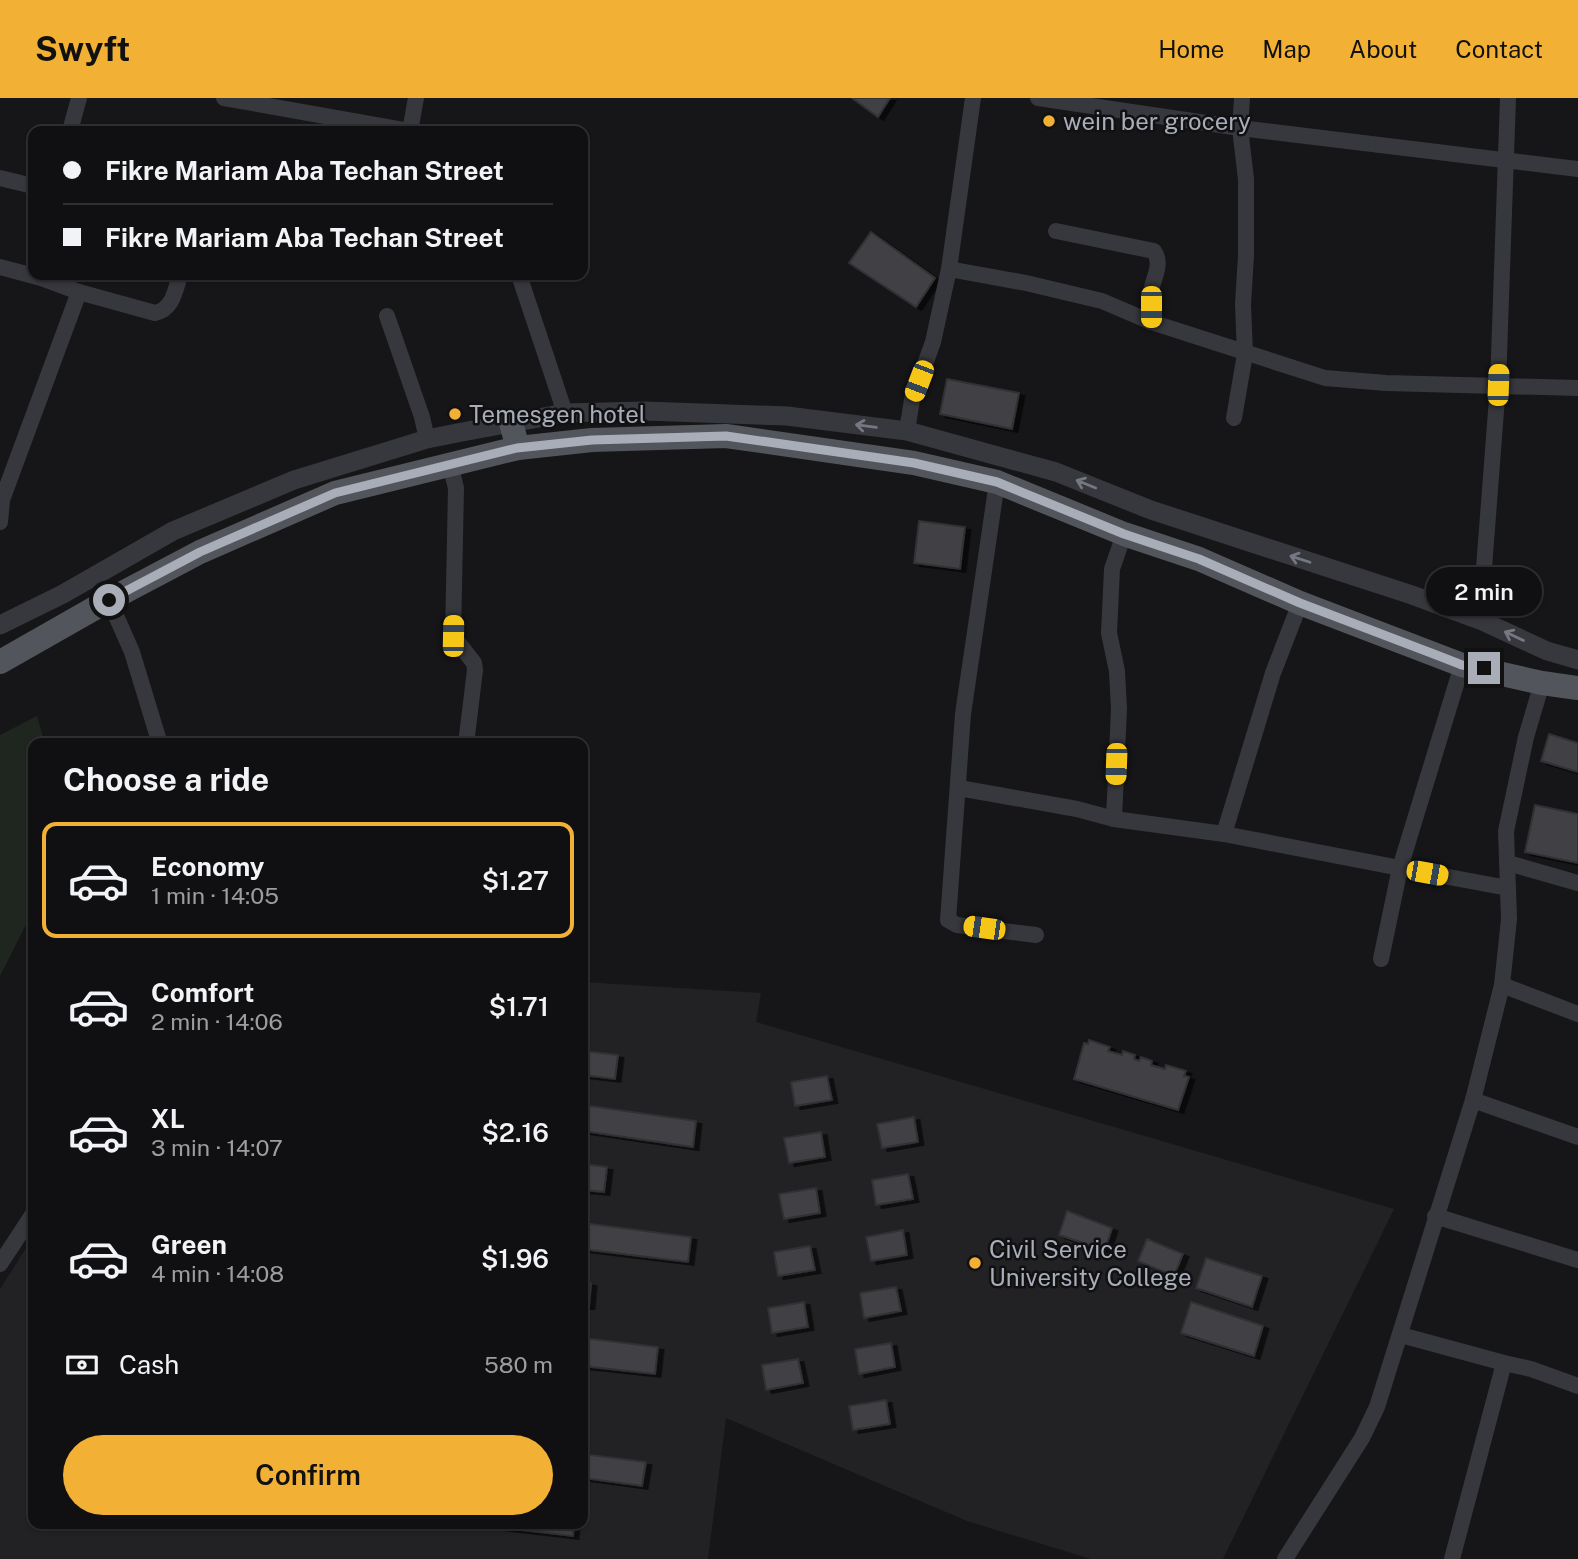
<!DOCTYPE html>
<html lang="en">
<head>
<meta charset="utf-8">
<style>
	:root { --surface:#101012; --page:#1e1e20; --text:#f1f3f6; --muted:#9c9d9f; --line:#303032; --accent:#f2b134 }
	body { margin:0; font-family:"Public Sans",sans-serif; background:var(--page); color:var(--text); height:100vh; display:flex; flex-direction:column; font-size:26px; white-space:nowrap }
	* { box-sizing:border-box; margin:0 }
	p { font-size:23px; color:var(--muted) }
	.icon { flex:none; width:38px; height:38px; fill:none; stroke:currentColor; stroke-width:2; stroke-linecap:round; stroke-linejoin:round }
	.map { position:relative; flex:1; overflow:hidden }
	.drawer { position:absolute; left:28px; top:640px; width:560px; height:791px; display:flex; flex-direction:column; background:var(--surface); border-radius:14px; box-shadow:0 2px 5px #0004,0 0 0 2px var(--line) }
	.drawer>* { flex:none }
	.hud { position:absolute; left:28px; top:28px; width:560px; height:154px; border-radius:14px; box-shadow:0 2px 5px #0004,0 0 0 2px var(--line); display:grid; align-content:center; height:154px; padding:0 35px; background:var(--surface) }
	.end { position:absolute; width:32px; height:32px; margin:-16px; border:9px solid #a8adb8; background:#111; box-shadow:0 0 0 4px #111 }
	.from { border-radius:50% }
	.bubble { position:absolute; height:49px; border-radius:24px; background:var(--surface); box-shadow:0 2px 5px #0004,0 0 0 2px var(--line); font-size:23px; font-weight:600; line-height:49px; text-align:center }
	.car { position:absolute; width:21px; height:42px; margin:-21px -10px; border-radius:9px; box-shadow:0 0 5px 2px #0007; background:linear-gradient(#f5c518 24%,#345 0 40%,#f5c518 0 76%,#345 0 86%,#f5c518 0) }
	.hud b { display:flex; align-items:center; gap:24px; height:66px; font-size:26px }
	.hud b+b { border-top:2px solid var(--line) }
	.hud i { width:18px; height:18px; background:var(--text) }
	ul { padding:0; list-style:none }
	li { display:flex; align-items:center; gap:21px; height:116px; margin:0 14px 10px; padding:0 21px; border:4px solid transparent; border-radius:14px }
	li div { flex:1 }
	li b { display:block; font-size:26px }
	li em { font-style:normal; font-weight:600 }
	li.active { border-color:var(--accent) }
	li>.icon { width:63px; height:63px; stroke-width:1.5 }
	h2 { padding:0 35px; font-size:32px; line-height:84px }
	.pay { display:flex; align-items:center; gap:18px; height:77px; padding:0 35px; font-size:26px }
	.pay p { margin-inline-start:auto }
	.button { display:flex; gap:14px; margin-top:auto; padding:14px 35px }
	.button a { flex:1; height:80px; border-radius:42px; background:var(--accent); color:#111; font-size:28px; font-weight:600; line-height:80px; text-align:center }
	header { display:flex; align-items:center; gap:42px; box-sizing:border-box; height:98px; padding:0 35px; background:var(--accent); color:#111 }
	header strong { font-size:33px }
	nav { display:flex; gap:38px; margin-inline-start:auto; font-size:24px }
	.map>svg:first-child { display:block }
</style>
</head>
<body>
<header>
<strong>Swyft</strong>
<nav><a>Home</a><a>Map</a><a>About</a><a>Contact</a></nav>
</header>
<div class="map">
<svg width="1578" height="1461" viewBox="0 0 1578 1461">
	<defs>
		<filter id="shadow"><feDropShadow dx="5.5" dy="3" stdDeviation="0" flood-color="#0009"/></filter>
	</defs>
	<rect width="100%" height="100%" fill="#161618"/>
	<path fill="#222225" d="M583,884L761,895L756,924L1394,1111L1223,1461H1091L967,1423L726,1320L708,1461H0V1191L33,1139V1426H583Z"/>
	<path fill="#1e261f" d="M37,618L45,646H33V813L0,878V637Z"/>
	<g fill="#404145" stroke="#303034" stroke-width="2" filter="url(#shadow)">
		<path d="M852,0H890L878,19Z"/>
		<path d="M871,134L935,180L916,209L849,165Z"/>
		<path d="M947,281L1019,295L1012,331L940,316Z"/>
		<path d="M919,423L965,429L960,471L914,465Z"/>
		<path d="M1549,636L1578,645V674L1541,663Z"/>
		<path d="M1535,707L1578,716V765L1525,754Z"/>
		<path d="M1089,942L1110,949L1108,953L1122,957L1123,953L1135,957L1134,961L1139,963L1141,959L1152,963L1151,967L1165,971L1166,967L1186,973L1184,978L1189,979L1178,1012L1074,981L1084,945L1088,946Z"/>
		<path d="M583,953L618,957L615,981L583,977Z"/>
		<path d="M827,978L832,1002L795,1008L791,984Z"/>
		<path d="M583,1007L696,1023L693,1049L583,1033Z"/>
		<path d="M914,1019L918,1044L882,1050L877,1026Z"/>
		<path d="M821,1034L825,1059L789,1065L784,1040Z"/>
		<path d="M583,1066L607,1069L604,1094L583,1092Z"/>
		<path d="M908,1076L913,1101L876,1107L872,1082Z"/>
		<path d="M816,1090L820,1115L784,1121L779,1096Z"/>
		<path d="M1067,1113L1112,1130L1105,1152L1059,1137Z"/>
		<path d="M583,1125L691,1139L688,1164L583,1151Z"/>
		<path d="M903,1132L907,1157L871,1163L866,1139Z"/>
		<path d="M1147,1141L1183,1156L1174,1178L1138,1163Z"/>
		<path d="M810,1148L815,1172L778,1178L774,1154Z"/>
		<path d="M1206,1160L1262,1178L1252,1209L1196,1190Z"/>
		<path d="M583,1184L591,1185L589,1208H583Z"/>
		<path d="M896,1189L901,1213L864,1220L860,1195Z"/>
		<path d="M804,1204L808,1229L772,1235L768,1210Z"/>
		<path d="M1191,1204L1263,1228L1254,1258L1181,1235Z"/>
		<path d="M583,1240L658,1249L655,1276L583,1268Z"/>
		<path d="M891,1245L895,1269L859,1276L855,1251Z"/>
		<path d="M798,1261L803,1285L766,1292L762,1267Z"/>
		<path d="M886,1302L890,1326L853,1332L849,1308Z"/>
		<path d="M583,1356L646,1364L642,1388L583,1380Z"/>
		<path d="M472,1426H574L573,1438Z"/>
	</g>
	<g fill="none" stroke-linecap="round" stroke-linejoin="round">
		<g stroke="#37383d" stroke-width="16">
			<path d="M224,0L409,33"/>
			<path d="M1038,0L1240,30L1578,71"/>
			<path d="M70,33L79,0"/>
			<path d="M410,33L416,0"/>
			<path d="M0,80L33,88"/>
			<path d="M1056,133L1154,153C1163,166 1153,180 1151,194C1150,203 1151,214 1151,224"/>
			<path d="M0,169L41,180L79,194L155,215C173,211 175,193 180,177"/>
			<path d="M949,171L1026,185L1102,203L1151,224L1325,280L1386,285L1578,290"/>
			<path d="M519,177L565,315"/>
			<path d="M387,218L422,319L427,341"/>
			<path d="M1234,320L1245,256L1243,206L1246,158V81L1240,30L1242,0"/>
			<path d="M907,333L912,302L933,244L949,171L973,0"/>
			<path d="M450,366L456,390L453,538L474,565L475,572L466,646"/>
			<path d="M997,384L963,616L948,822L957,827L1036,837"/>
			<path d="M0,424L2,402L79,194"/>
			<path d="M109,502L132,554L160,646"/>
			<path d="M1480,522L1498,287L1508,0"/>
			<path d="M959,690L1077,711L1114,721L1224,736L1400,770L1462,567"/>
			<path d="M1114,721L1119,611L1117,573L1109,535L1112,471L1124,436"/>
			<path d="M1224,736L1273,575L1300,505"/>
			<path d="M1508,765L1578,785"/>
			<path d="M1381,861L1400,770L1508,790"/>
			<path d="M1502,887L1578,916"/>
			<path d="M1473,1002L1578,1039"/>
			<path d="M1435,1118L1578,1162"/>
			<path d="M0,1166L33,1116"/>
			<path d="M1401,1237L1504,1265L1452,1461"/>
			<path d="M1504,1265L1531,1271L1578,1288"/>
			<path d="M1285,1461L1362,1340L1377,1309L1473,1002L1502,887L1509,821L1506,733L1526,639L1542,585"/>
		</g>
		<path stroke="#37383d" stroke-width="19" d="M0,527L63,496L173,433L294,382L427,341L457,335L565,315L645,313L787,318L907,333L1056,374L1151,412L1412,497L1480,522L1547,553L1578,562"/>
		<g stroke="#53555c" stroke-width="24">
			<path d="M511,325L518,350"/>
			<path d="M0,564L109,502L200,454L335,395L518,350L592,342L726,338L914,365L997,384L1124,436L1199,461L1300,505L1462,567L1542,585L1578,590"/>
		</g>
	</g>
	<defs><path id="oneway-shaft" d="M-6 0H5M1.5-3L5.5 0L1.5 3" fill="none" stroke-width="1.6" stroke-linecap="round" stroke-linejoin="round" transform="scale(1.75)"/></defs>
	<g stroke="#757881">
		<use href="#oneway-shaft" transform="translate(866 328) rotate(-173)"/>
		<use href="#oneway-shaft" transform="translate(1086 386) rotate(-158)"/>
		<use href="#oneway-shaft" transform="translate(1300 461) rotate(-162)"/>
		<use href="#oneway-shaft" transform="translate(1514 538) rotate(-155)"/>
	</g>
	<g fill="none" stroke-linecap="round" stroke-linejoin="round">
		<path stroke="#a8adb8" stroke-width="9" d="M109,502L200,454L335,395L517,350L592,342L726,338L914,365L997,384L1124,436L1199,461L1300,505L1439,558L1462,567L1484,570"/>
	</g>
	<g fill="#f2b134" stroke="#111113" stroke-width="2.5">
		<circle cx="1049" cy="23" r="7"/>
		<circle cx="455" cy="316" r="7"/>
		<circle cx="975" cy="1165" r="7"/>
	</g>
	<g text-anchor="middle" dominant-baseline="central" stroke-width="5" stroke-linejoin="round" paint-order="stroke">
		<g font-size="24" fill="#a8adb8" stroke="#111113" text-anchor="start">
			<text x="1063" y="23">wein ber grocery</text>
			<text x="469" y="316">Temesgen hotel</text>
			<text x="989" y="1151">Civil Service<tspan x="989" dy="28">University College</tspan></text>
		</g>
	</g>
</svg>
<i class="end from" style="left:109px;top:502px"></i>
<i class="end" style="left:1484px;top:570px"></i>
<div class="bubble" style="left:1426px;top:469px;width:116px">2 min</div>
<i class="car" style="left:1151px;top:209px;rotate:180deg"></i>
<i class="car" style="left:919px;top:283px;rotate:201deg"></i>
<i class="car" style="left:1498px;top:287px;rotate:2deg"></i>
<i class="car" style="left:453px;top:538px;rotate:1deg"></i>
<i class="car" style="left:1116px;top:666px;rotate:182deg"></i>
<i class="car" style="left:1427px;top:775px;rotate:100deg"></i>
<i class="car" style="left:984px;top:830px;rotate:278deg"></i>
<div class="hud">
<b><i class="from"></i>Fikre Mariam Aba Techan Street</b>
<b><i></i>Fikre Mariam Aba Techan Street</b>
</div>
<section class="drawer">
<h2>Choose a ride</h2>
<ul>
<li class="active"><svg class="icon" aria-label="car" viewBox="0 0 24 24"><path d="M5 17H2v-5l4-1 3-4h7l3 4 3 1v5h-3M9 17h6M6 11h13"/><circle cx="7" cy="17" r="2"/><circle cx="17" cy="17" r="2"/></svg><div><b>Economy</b><p>1 min · 14:05</p></div><em>$1.27</em></li>
<li><svg class="icon" aria-label="car" viewBox="0 0 24 24"><path d="M5 17H2v-5l4-1 3-4h7l3 4 3 1v5h-3M9 17h6M6 11h13"/><circle cx="7" cy="17" r="2"/><circle cx="17" cy="17" r="2"/></svg><div><b>Comfort</b><p>2 min · 14:06</p></div><em>$1.71</em></li>
<li><svg class="icon" aria-label="car" viewBox="0 0 24 24"><path d="M5 17H2v-5l4-1 3-4h7l3 4 3 1v5h-3M9 17h6M6 11h13"/><circle cx="7" cy="17" r="2"/><circle cx="17" cy="17" r="2"/></svg><div><b>XL</b><p>3 min · 14:07</p></div><em>$2.16</em></li>
<li><svg class="icon" aria-label="car" viewBox="0 0 24 24"><path d="M5 17H2v-5l4-1 3-4h7l3 4 3 1v5h-3M9 17h6M6 11h13"/><circle cx="7" cy="17" r="2"/><circle cx="17" cy="17" r="2"/></svg><div><b>Green</b><p>4 min · 14:08</p></div><em>$1.96</em></li>
</ul>
<div class="pay"><svg class="icon" aria-label="cash" viewBox="0 0 24 24"><path d="M3 7h18v10H3z"/><circle cx="12" cy="12" r="2"/></svg>Cash<p>580 m</p></div>
<div class="button"><a>Confirm</a></div>
</section>
</div>
</body>
</html>
